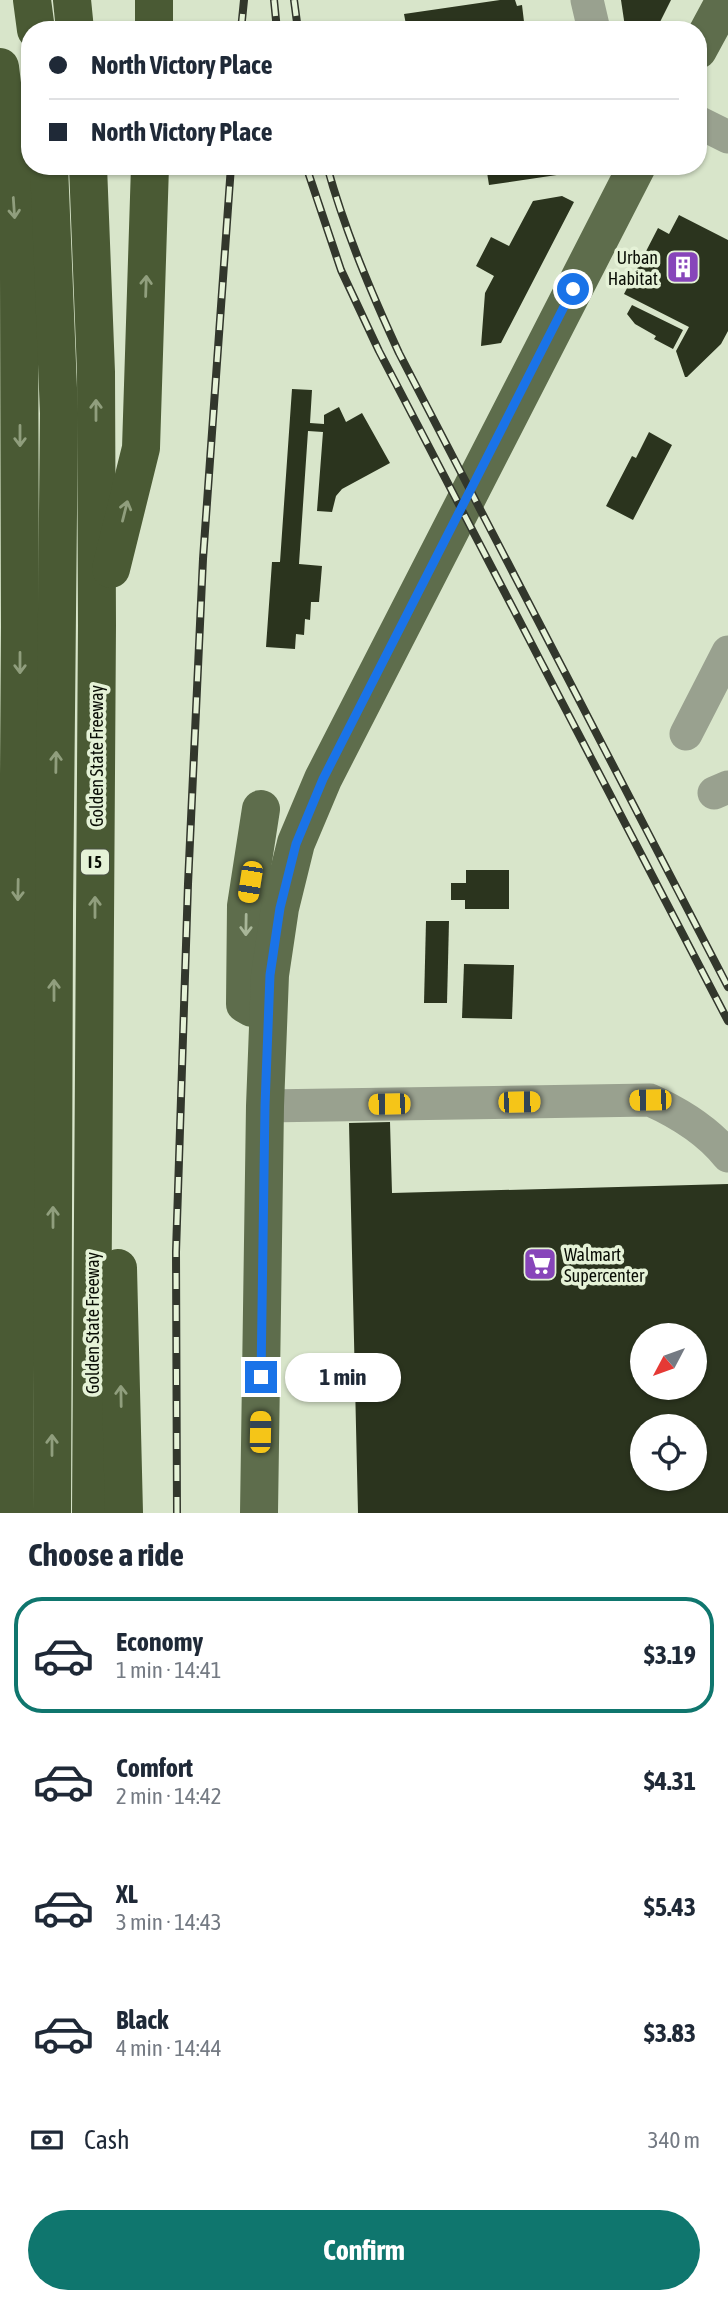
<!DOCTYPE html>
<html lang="en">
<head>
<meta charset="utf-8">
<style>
	:root { --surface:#fff; --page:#f6f6f7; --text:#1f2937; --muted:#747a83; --line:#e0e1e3; --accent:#0f766e }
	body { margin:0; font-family:"Asap Condensed",sans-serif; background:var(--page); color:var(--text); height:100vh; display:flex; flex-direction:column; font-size:26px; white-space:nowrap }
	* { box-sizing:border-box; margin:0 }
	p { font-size:23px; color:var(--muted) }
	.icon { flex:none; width:38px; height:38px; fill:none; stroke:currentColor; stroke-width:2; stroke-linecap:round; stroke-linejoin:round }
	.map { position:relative; height:1513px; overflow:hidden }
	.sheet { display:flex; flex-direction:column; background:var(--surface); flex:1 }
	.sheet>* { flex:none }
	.banner { position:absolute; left:21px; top:21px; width:686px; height:154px; border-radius:28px; box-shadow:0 2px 5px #0004; display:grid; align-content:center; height:154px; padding:0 28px; background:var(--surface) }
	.needle { width:46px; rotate:229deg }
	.tools { position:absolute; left:630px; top:1323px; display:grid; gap:14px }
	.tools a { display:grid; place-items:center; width:77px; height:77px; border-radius:50%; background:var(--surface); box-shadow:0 2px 5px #0004; font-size:35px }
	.end { position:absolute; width:32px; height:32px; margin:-16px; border:9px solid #1a73e8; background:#fff; box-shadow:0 0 0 4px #fff }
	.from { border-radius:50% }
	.bubble { position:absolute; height:49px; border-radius:24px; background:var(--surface); box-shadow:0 2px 5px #0004; font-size:23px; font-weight:700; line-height:49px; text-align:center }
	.car { position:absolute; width:21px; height:42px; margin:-21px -10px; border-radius:9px; box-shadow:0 0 5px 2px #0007; background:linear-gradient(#f5c518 24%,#345 0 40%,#f5c518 0 76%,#345 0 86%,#f5c518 0) }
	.banner b { display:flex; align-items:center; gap:24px; height:66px; font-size:26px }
	.banner b+b { border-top:2px solid var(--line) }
	.banner i { width:18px; height:18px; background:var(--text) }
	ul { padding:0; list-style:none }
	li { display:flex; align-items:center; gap:21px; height:116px; margin:0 14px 10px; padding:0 14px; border:4px solid transparent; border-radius:28px }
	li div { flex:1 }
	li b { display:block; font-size:26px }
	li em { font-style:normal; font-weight:700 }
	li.on { border-color:var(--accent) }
	li>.icon { width:63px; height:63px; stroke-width:1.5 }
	h2 { padding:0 28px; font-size:32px; line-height:84px }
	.pay { display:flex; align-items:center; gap:18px; height:77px; padding:0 28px; font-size:26px }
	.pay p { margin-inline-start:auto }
	.button { display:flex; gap:14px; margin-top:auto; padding:14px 28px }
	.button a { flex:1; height:80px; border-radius:42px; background:var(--accent); color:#fff; font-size:28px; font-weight:700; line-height:80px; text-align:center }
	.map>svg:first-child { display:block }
</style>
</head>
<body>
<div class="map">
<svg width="728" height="1513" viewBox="0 0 728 1513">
	<rect width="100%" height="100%" fill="#d8e5ca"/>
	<g fill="#2b341e" fill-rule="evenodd">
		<path d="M500,0H515L517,6L522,5L525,30H407L404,14Z"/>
		<path d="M621,0H671L656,30H631L625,27Z"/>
		<path d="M486,166H597V169L489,185Z"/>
		<path d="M562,196L574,202L501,343L481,346L485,293L494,276L476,266L491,237L509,246L533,201Z"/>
		<path d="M679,215L728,240V331L721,344L687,377H685L676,351L689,327L624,294L658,228L669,234Z"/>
		<path d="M632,305L683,330L673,349L654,339L656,336L635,324L627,314Z"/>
		<path d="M292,389L312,390L310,423L324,424V415L339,407L346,422L362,413L390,463L342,489L336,496L332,512L317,511L323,432L308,431L299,564L322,566L319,602H311L310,620L305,619L304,635L296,634L295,649L266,647L272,562H280Z"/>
		<path d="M649,432L672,445L633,520L606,506L632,456L636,458Z"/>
		<path d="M466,870H509V909H465V900H451V883H466Z"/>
		<path d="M426,921H449L447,1003H424Z"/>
		<path d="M464,964L514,965L512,1019L462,1018Z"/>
		<path d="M390,1122L392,1193L728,1184V1513H358L349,1123ZM642,1335H695V1388H642ZM642,1426H695V1479H642Z"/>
	</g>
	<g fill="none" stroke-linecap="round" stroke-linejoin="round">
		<g stroke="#99a18f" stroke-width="33">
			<path d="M587,0L594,30"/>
			<path d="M698,122L728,137"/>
			<path d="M686,734L728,652"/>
			<path d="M714,793L728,787"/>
			<path d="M265,1106L650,1100C679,1113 708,1131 728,1156"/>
		</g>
		<g stroke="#5e6d4c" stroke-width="38">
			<path d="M698,50L725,0"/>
			<path d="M252,1008L245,1004L246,906L261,809"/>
			<path d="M259,1513L265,1106L270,975L280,908L296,843L323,779L637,166"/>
		</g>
		<g stroke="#4a5a34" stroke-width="38">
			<path d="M32,0L36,30"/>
			<path d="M72,0L75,30"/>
			<path d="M154,0V30"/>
			<path d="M0,67L12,167L19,277L20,627L14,1513"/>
			<path d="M49,166L59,413L54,911L52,1513"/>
			<path d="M88,166L96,372L97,625L91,1513"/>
			<path d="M111,569L141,448L150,166"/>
			<path d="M118,1268L124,1513"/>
		</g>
		<defs>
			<g id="rail">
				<path d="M274,0L277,30"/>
				<path d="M294,0L298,30"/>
				<path d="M241,30L244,0"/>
				<path d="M306,166L341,270L379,351L728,1021"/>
				<path d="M327,166C345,231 371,292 399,353L728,987"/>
				<path d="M177,1513L176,1252L188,884L203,559L231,166"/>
			</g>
		</defs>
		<use href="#rail" stroke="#32372c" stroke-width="8"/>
		<use href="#rail" stroke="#e5f2d7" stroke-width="5" stroke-dasharray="16" stroke-linecap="butt"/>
	</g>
	<defs><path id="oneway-shaft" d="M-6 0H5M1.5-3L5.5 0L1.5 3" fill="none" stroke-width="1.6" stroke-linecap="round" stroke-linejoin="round" transform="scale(1.75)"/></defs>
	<g stroke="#909e7d">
		<use href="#oneway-shaft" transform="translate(14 208) rotate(86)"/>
		<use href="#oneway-shaft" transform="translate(146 286) rotate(-88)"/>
		<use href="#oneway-shaft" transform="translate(96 410) rotate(-90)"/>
		<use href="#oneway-shaft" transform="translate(20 436) rotate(90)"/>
		<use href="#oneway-shaft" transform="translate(125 511) rotate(-76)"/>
		<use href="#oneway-shaft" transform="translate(20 663) rotate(90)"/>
		<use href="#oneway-shaft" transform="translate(56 762) rotate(-89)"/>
		<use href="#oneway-shaft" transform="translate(18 890) rotate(91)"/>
		<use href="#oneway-shaft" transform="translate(95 907) rotate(-90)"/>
		<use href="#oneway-shaft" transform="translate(54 990) rotate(-90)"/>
		<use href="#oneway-shaft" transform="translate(53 1217) rotate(-90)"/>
		<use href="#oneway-shaft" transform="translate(121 1396) rotate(-91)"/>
		<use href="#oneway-shaft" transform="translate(52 1445) rotate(-90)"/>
	</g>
	<use stroke="#a8b698" href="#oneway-shaft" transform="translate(246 925) rotate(91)"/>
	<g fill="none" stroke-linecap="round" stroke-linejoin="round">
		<path stroke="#1a73e8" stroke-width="9" d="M261,1377L265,1106L270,975L280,908L296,844L323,779L573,289"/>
	</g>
	<defs>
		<symbol id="building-square" viewBox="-11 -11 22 22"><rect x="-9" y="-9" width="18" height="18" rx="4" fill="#8745ba" stroke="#e5f2d7"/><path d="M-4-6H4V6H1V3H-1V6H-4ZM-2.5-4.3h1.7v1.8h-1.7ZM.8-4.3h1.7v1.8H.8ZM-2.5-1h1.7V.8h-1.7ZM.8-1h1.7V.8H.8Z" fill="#fff"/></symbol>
		<symbol id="supermarket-square" viewBox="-11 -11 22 22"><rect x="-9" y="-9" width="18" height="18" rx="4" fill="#8745ba" stroke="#e5f2d7"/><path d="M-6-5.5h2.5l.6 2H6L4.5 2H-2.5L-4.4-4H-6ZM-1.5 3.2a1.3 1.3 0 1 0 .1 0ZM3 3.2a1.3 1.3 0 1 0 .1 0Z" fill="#fff"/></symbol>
	</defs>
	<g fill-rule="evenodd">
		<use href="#building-square" x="664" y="248" width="38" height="38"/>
		<use href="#supermarket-square" x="521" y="1245" width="38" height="38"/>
	</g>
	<g text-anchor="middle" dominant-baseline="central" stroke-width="7" stroke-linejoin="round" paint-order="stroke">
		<rect fill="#e5f2d7" stroke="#4b5244" stroke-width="2" x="81" y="849.5" width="28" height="25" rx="5"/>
		<g font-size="16" font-weight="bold" fill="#090d05">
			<text x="95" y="862">I 5</text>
		</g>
		<g font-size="18" fill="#090d05" stroke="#e5f2d7" text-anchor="end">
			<text x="658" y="257">Urban<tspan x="658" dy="21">Habitat</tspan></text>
			<text x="564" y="1254" text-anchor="start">Walmart<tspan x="564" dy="21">Supercenter</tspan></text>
		</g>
		<g font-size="18" fill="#090d05" stroke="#e5f2d7">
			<text transform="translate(96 756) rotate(-90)">Golden State Freeway</text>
			<text transform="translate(92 1323) rotate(-90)">Golden State Freeway</text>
		</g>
	</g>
</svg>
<div class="tools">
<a><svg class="needle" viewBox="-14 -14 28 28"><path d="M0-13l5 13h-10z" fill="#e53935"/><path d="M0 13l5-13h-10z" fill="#747a83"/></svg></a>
<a><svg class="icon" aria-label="locate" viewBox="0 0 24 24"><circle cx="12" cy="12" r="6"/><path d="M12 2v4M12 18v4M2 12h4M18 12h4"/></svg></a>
</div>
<i class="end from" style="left:573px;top:289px"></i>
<i class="end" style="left:261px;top:1377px"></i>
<div class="bubble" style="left:285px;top:1353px;width:116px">1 min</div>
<i class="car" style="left:250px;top:882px;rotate:189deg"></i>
<i class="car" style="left:650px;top:1100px;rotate:269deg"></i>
<i class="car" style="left:519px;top:1102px;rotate:89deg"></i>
<i class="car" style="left:389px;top:1104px;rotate:269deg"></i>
<i class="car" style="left:260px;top:1432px;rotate:1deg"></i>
<div class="banner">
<b><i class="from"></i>North Victory Place</b>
<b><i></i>North Victory Place</b>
</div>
</div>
<section class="sheet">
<h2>Choose a ride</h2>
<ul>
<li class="on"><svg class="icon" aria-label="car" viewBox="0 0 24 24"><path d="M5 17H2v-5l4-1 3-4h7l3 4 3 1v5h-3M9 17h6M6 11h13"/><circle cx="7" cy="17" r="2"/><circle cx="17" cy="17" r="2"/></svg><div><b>Economy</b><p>1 min · 14:41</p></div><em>$3.19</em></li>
<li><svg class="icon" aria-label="car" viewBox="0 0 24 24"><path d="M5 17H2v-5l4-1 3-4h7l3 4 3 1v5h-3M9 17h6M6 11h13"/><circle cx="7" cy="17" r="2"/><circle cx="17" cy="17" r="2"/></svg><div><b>Comfort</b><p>2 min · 14:42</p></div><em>$4.31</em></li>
<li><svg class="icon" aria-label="car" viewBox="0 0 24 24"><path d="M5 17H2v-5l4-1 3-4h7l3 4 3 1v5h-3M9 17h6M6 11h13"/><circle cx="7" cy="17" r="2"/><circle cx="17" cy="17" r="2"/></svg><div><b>XL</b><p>3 min · 14:43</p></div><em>$5.43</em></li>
<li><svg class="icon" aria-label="car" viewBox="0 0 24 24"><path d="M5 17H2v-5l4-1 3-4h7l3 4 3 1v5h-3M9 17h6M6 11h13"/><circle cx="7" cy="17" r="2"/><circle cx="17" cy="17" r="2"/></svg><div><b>Black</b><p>4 min · 14:44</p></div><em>$3.83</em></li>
</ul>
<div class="pay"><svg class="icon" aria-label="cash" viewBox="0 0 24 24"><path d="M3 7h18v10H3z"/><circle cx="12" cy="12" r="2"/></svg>Cash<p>340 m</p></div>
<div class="button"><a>Confirm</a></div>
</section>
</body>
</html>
